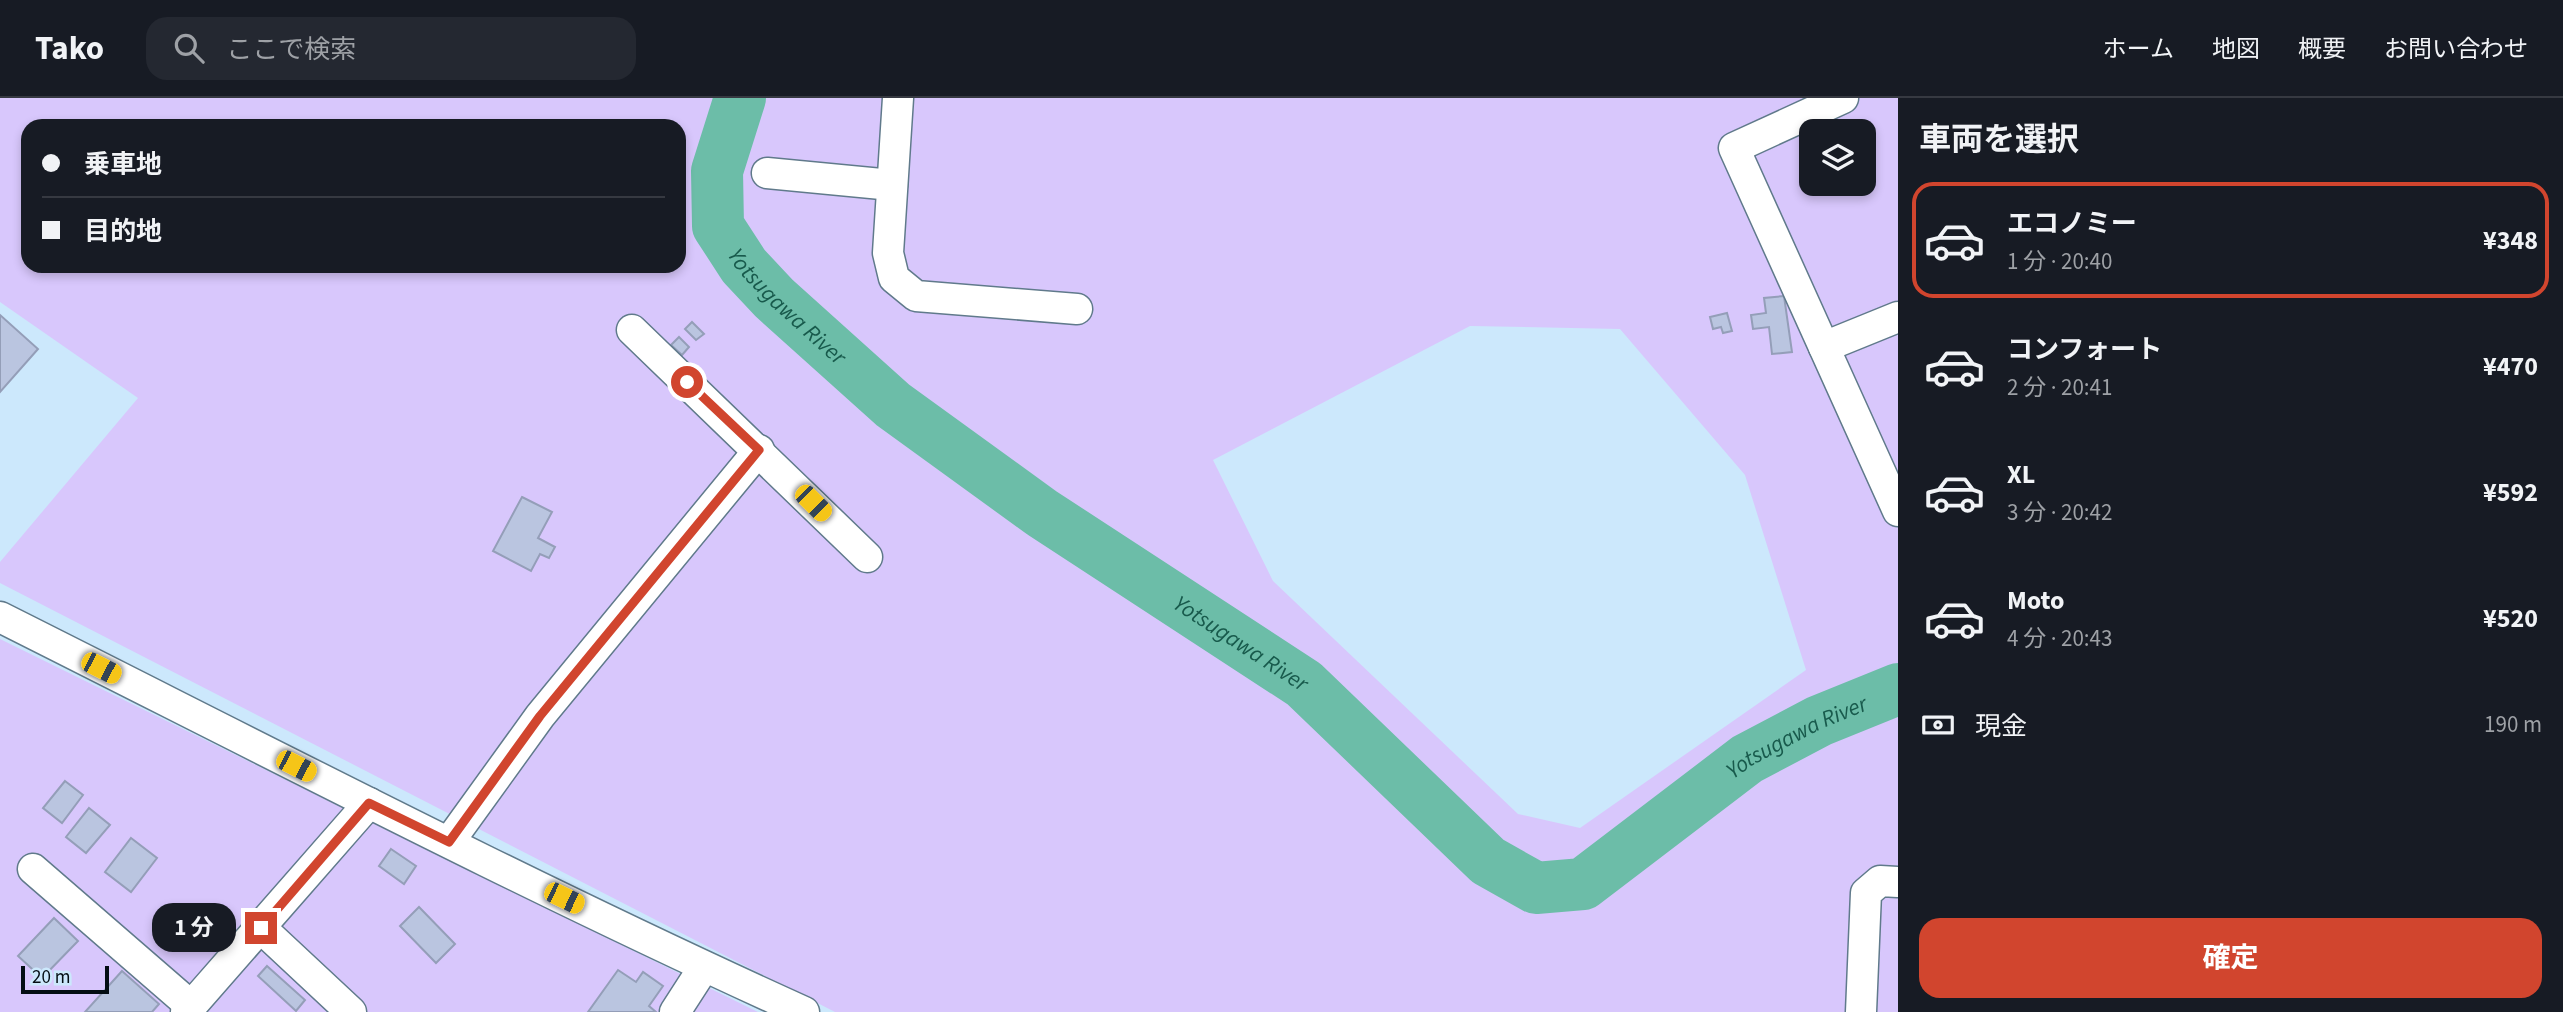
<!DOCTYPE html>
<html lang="ja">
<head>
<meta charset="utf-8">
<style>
	:root { --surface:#171b24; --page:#242831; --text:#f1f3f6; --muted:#9ea1a6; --line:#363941; --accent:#d1452e }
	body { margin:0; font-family:"Source Sans 3","Noto Sans JP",sans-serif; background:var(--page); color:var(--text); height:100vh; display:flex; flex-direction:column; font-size:26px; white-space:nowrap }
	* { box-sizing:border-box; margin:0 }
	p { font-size:23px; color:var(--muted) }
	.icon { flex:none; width:38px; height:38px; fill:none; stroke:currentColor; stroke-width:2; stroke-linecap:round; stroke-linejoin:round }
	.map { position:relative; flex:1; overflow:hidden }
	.drawer { display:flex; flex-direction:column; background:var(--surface); width:665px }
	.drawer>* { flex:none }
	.banner { position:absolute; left:21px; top:21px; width:665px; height:154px; border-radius:21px; box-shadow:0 4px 10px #0003; display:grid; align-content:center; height:154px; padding:0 21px; background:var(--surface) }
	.tools { position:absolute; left:1799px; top:21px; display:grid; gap:14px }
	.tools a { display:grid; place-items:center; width:77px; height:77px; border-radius:14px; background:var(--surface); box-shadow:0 4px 10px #0003; font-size:35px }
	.scale { position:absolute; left:21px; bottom:18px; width:88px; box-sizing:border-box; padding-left:7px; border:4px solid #040d13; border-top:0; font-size:19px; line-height:24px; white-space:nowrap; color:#040d13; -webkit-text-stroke:5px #cce8fc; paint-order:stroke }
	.end { position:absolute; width:32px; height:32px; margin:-16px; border:9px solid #d1452e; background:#fff; box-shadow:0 0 0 4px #fff }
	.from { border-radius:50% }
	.bubble { position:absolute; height:49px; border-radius:21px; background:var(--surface); box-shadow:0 4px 10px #0003; font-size:23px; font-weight:700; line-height:49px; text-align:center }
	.car { position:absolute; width:21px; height:42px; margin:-21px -10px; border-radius:9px; box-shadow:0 0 5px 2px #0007; background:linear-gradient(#f5c518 24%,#345 0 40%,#f5c518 0 76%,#345 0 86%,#f5c518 0) }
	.banner b { display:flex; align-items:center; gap:24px; height:66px; font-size:26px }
	.banner b+b { border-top:2px solid var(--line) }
	.banner i { width:18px; height:18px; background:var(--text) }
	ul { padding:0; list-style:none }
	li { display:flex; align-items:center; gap:21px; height:116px; margin:0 14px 10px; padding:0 7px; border:4px solid transparent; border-radius:21px }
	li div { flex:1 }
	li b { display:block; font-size:26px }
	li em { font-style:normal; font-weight:700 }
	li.selected { border-color:var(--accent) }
	li>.icon { width:63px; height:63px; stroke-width:1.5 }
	h2 { padding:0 21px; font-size:32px; line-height:84px }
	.pay { display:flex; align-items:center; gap:18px; height:77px; padding:0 21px; font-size:26px }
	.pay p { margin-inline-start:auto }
	.action { display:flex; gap:14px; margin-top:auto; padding:14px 21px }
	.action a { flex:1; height:80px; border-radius:21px; background:var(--accent); color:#fff; font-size:28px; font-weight:700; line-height:80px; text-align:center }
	header { display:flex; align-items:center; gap:42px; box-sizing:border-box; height:98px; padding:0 35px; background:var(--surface); border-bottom:2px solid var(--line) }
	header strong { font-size:33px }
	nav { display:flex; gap:38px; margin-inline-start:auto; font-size:24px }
	.search { width:490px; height:63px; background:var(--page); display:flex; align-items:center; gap:18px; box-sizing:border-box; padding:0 24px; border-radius:21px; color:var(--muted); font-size:26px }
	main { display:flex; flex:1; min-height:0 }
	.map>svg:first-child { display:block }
</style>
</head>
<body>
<header>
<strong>Tako</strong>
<div class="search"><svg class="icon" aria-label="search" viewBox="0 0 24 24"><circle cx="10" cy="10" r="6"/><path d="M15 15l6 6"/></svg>ここで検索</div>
<nav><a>ホーム</a><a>地図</a><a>概要</a><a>お問い合わせ</a></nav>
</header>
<main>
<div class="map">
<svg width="1898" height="914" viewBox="0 0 1898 914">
	<rect width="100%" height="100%" fill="#cce8fc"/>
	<g fill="#d8c7fc" fill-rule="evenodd">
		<path d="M0,0H1898V914H835L0,485V464L138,300L0,204ZM28,28H679V168H28ZM1811,33H1864V86H1811ZM1470,228L1620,231L1745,377L1806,572L1580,730L1518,716L1273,483L1213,362Z"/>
		<path d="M0,541L758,914H0Z"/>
	</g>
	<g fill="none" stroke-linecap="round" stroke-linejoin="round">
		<path stroke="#6cbda8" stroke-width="52" id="s1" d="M740,0L717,73L718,128L744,168L774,200L893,307L1042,415L1304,586L1488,763L1536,790L1583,786L1747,661L1819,623L1898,591"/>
	</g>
	<g fill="#bac5e0" stroke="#949eb8" stroke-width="2">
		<path d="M1784,198L1792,254L1772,256L1769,229L1753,231L1751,217L1766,215L1764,200Z"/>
		<path d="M1727,215L1732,233L1723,235L1721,229L1713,231L1710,219Z"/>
		<path d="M0,217L38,251L0,294Z"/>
		<path d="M692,224L704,236L696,242L685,231Z"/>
		<path d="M679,239L689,249L682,257L671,247Z"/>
		<path d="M522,399L552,414L538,440L555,449L549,460L540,456L531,473L493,453Z"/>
		<path d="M65,683L83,697L62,725L43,710Z"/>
		<path d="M89,710L110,727L86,755L66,739Z"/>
		<path d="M131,740L157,760L131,794L105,774Z"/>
		<path d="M391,751L416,768L404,786L379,768Z"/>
		<path d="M419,809L455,846L436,865L400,828Z"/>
		<path d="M54,820L78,843L42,880L18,858Z"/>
		<path d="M267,868L305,902L296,913L258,878Z"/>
		<path d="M618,872L636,884L643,874L663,888L649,908L656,914H588Z"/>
		<path d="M122,873L159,906L152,914H85Z"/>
	</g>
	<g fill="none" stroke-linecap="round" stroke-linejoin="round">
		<defs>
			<g id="minor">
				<path d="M898,0L888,155L894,180L916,198L1077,211"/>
				<path d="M1843,0L1734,50L1898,413"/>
				<path d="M767,75L892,87"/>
				<path d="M632,232L867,459"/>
				<path d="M1824,249L1898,219"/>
				<path d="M0,519C267,653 532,791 804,914"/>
				<path d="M449,744L540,618L759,352"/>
				<path d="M33,771L191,908"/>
				<path d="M261,830L351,914"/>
				<path d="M186,914L369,705"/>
				<path d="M675,914L704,869"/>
				<path d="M1861,914L1866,795L1880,783L1898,784"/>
			</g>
		</defs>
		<use href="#minor" stroke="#607a8b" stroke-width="33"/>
		<use href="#minor" stroke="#fff" stroke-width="30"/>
	</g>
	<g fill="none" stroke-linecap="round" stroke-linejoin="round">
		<path stroke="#d1452e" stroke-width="9" d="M261,830L369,705L449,744L540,618L759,352L687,284"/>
	</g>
	<g text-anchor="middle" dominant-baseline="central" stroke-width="5" stroke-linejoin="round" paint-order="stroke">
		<g font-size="23" font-style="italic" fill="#185a4c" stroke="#cce8fc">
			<text stroke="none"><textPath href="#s1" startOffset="238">Yotsugawa River</textPath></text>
			<text stroke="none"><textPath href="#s1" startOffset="805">Yotsugawa River</textPath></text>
			<text stroke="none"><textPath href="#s1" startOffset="1498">Yotsugawa River</textPath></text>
		</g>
	</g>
</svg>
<div class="tools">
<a><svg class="icon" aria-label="layers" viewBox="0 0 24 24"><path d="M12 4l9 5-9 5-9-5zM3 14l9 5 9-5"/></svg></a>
</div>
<div class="scale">20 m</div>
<i class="end from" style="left:687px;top:284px"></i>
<i class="end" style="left:261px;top:830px"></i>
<div class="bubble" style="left:152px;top:805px;width:84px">1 分</div>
<i class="car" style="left:813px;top:405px;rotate:135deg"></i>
<i class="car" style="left:101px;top:570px;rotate:117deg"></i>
<i class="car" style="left:296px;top:668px;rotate:117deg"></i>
<i class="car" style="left:564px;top:800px;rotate:116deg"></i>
<div class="banner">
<b><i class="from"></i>乗車地</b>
<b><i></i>目的地</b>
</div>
</div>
<section class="drawer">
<h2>車両を選択</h2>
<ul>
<li class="selected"><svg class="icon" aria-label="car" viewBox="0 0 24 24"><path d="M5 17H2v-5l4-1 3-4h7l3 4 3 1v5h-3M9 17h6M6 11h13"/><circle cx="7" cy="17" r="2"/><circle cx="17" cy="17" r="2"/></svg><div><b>エコノミー</b><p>1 分 · 20:40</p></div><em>¥348</em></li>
<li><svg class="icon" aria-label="car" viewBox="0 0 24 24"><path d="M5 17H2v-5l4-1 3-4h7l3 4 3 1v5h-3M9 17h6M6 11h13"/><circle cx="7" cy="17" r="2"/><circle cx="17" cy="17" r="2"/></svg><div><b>コンフォート</b><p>2 分 · 20:41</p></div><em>¥470</em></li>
<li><svg class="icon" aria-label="car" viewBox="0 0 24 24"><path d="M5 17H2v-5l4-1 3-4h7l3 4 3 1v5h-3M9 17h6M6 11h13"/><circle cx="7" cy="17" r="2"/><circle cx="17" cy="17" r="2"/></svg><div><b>XL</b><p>3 分 · 20:42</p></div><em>¥592</em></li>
<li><svg class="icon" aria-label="car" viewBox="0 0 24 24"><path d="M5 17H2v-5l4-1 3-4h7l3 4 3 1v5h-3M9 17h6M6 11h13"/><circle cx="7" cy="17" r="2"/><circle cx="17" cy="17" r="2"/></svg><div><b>Moto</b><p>4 分 · 20:43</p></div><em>¥520</em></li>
</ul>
<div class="pay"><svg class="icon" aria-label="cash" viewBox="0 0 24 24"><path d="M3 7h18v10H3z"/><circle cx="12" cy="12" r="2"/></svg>現金<p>190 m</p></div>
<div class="action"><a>確定</a></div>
</section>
</main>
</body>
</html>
